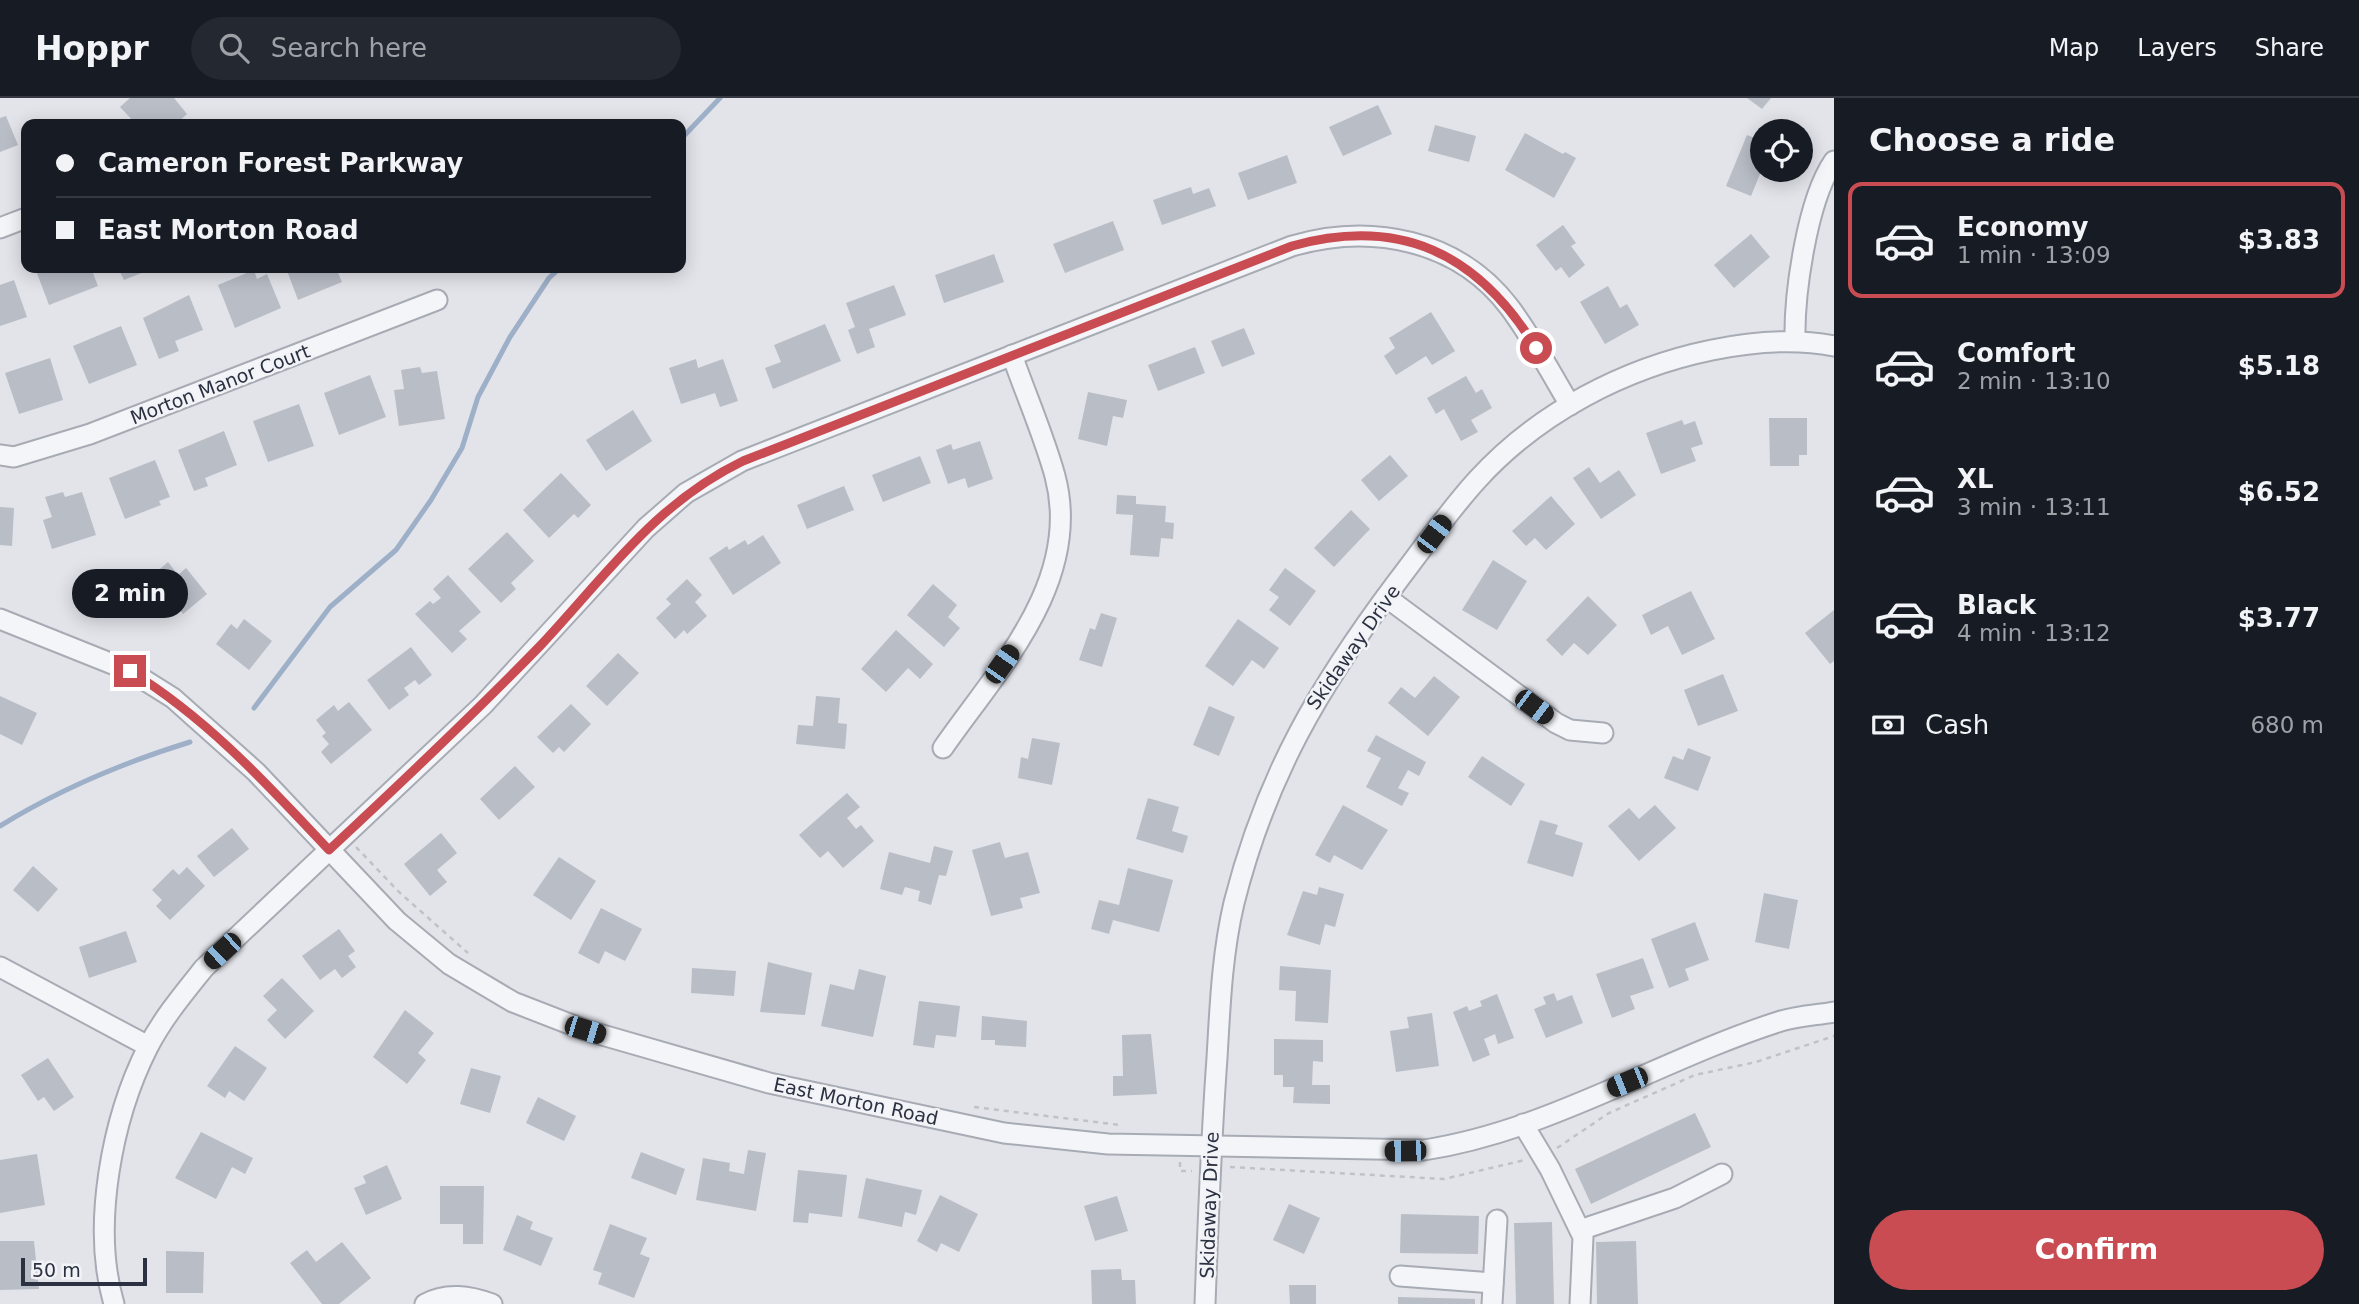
<!DOCTYPE html>
<html lang="en">
<head>
<meta charset="utf-8">
<style>
	:root { --surface:#171b24; --page:#242831; --text:#f1f3f6; --muted:#9ea1a6; --line:#363941; --accent:#c94c53 }
	body { margin:0; font-family:"DejaVu Sans",sans-serif; background:var(--page); color:var(--text); height:100vh; display:flex; flex-direction:column; font-size:26px; white-space:nowrap }
	* { box-sizing:border-box; margin:0 }
	p { font-size:23px; color:var(--muted) }
	.icon { flex:none; width:38px; height:38px; fill:none; stroke:currentColor; stroke-width:2; stroke-linecap:round; stroke-linejoin:round }
	.map { position:relative; flex:1; overflow:hidden }
	.side { display:flex; flex-direction:column; background:var(--surface); width:525px }
	.side>* { flex:none }
	.guide { position:absolute; left:21px; top:21px; width:665px; height:154px; border-radius:14px; box-shadow:0 4px 18px #0003; display:grid; align-content:center; height:154px; padding:0 35px; background:var(--surface) }
	.buttons { position:absolute; left:1750px; top:21px; display:grid; gap:14px }
	.buttons a { display:grid; place-items:center; width:63px; height:63px; border-radius:50%; background:var(--surface); box-shadow:0 4px 18px #0003; font-size:35px }
	.scale { position:absolute; left:21px; bottom:18px; width:126px; box-sizing:border-box; padding-left:7px; border:4px solid #2b3141; border-top:0; font-size:19px; line-height:24px; white-space:nowrap; color:#2b3141; -webkit-text-stroke:5px #f1f3f7; paint-order:stroke }
	.end { position:absolute; width:32px; height:32px; margin:-16px; border:9px solid #c94c53; background:#fff; box-shadow:0 0 0 4px #fff }
	.from { border-radius:50% }
	.bubble { position:absolute; height:49px; border-radius:24px; background:var(--surface); box-shadow:0 4px 18px #0003; font-size:23px; font-weight:600; line-height:49px; text-align:center }
	.car { position:absolute; width:21px; height:42px; margin:-21px -10px; border-radius:9px; box-shadow:0 0 5px 2px #0007; background:linear-gradient(#222 24%,#8ab4d8 0 40%,#222 0 76%,#8ab4d8 0 86%,#222 0) }
	.guide b { display:flex; align-items:center; gap:24px; height:66px; font-size:26px }
	.guide b+b { border-top:2px solid var(--line) }
	.guide i { width:18px; height:18px; background:var(--text) }
	ul { padding:0; list-style:none }
	li { display:flex; align-items:center; gap:21px; height:116px; margin:0 14px 10px; padding:0 21px; border:4px solid transparent; border-radius:14px }
	li div { flex:1 }
	li b { display:block; font-size:26px }
	li em { font-style:normal; font-weight:600 }
	li.active { border-color:var(--accent) }
	li>.icon { width:63px; height:63px; stroke-width:1.5 }
	h2 { padding:0 35px; font-size:32px; line-height:84px }
	.pay { display:flex; align-items:center; gap:18px; height:77px; padding:0 35px; font-size:26px }
	.pay p { margin-inline-start:auto }
	.cta { display:flex; gap:14px; margin-top:auto; padding:14px 35px }
	.cta a { flex:1; height:80px; border-radius:42px; background:var(--accent); color:#fff; font-size:28px; font-weight:600; line-height:80px; text-align:center }
	header { display:flex; align-items:center; gap:42px; box-sizing:border-box; height:98px; padding:0 35px; background:var(--surface); border-bottom:2px solid var(--line) }
	header strong { font-size:33px }
	nav { display:flex; gap:38px; margin-inline-start:auto; font-size:24px }
	.search { width:490px; height:63px; background:var(--page); display:flex; align-items:center; gap:18px; box-sizing:border-box; padding:0 24px; border-radius:38px; color:var(--muted); font-size:26px }
	main { display:flex; flex:1; min-height:0 }
	.map>svg:first-child { display:block }
</style>
</head>
<body>
<header>
<strong>Hoppr</strong>
<div class="search"><svg class="icon" aria-label="search" viewBox="0 0 24 24"><circle cx="10" cy="10" r="6"/><path d="M15 15l6 6"/></svg>Search here</div>
<nav><a>Map</a><a>Layers</a><a>Share</a></nav>
</header>
<main>
<div class="map">
<svg width="1834" height="1206" viewBox="0 0 1834 1206">
	<rect width="100%" height="100%" fill="#e2e4ea"/>
	<g fill="none" stroke-linecap="round" stroke-linejoin="round">
		<g stroke="#9eafc8" stroke-width="5">
			<path d="M681,41L720,0"/>
			<path d="M254,610L330,509L396,452L431,402L462,350L478,299L510,239L549,180L560,170"/>
			<path d="M0,728C60,691 122,665 190,644"/>
		</g>
	</g>
	<g fill="#b9bdc6">
		<path d="M130,0H174L187,16L176,26H136L120,9Z"/>
		<path d="M1747,0H1771L1762,11Z"/>
		<path d="M1378,7L1392,36L1343,58L1329,29Z"/>
		<path d="M6,18L18,47L0,54V20Z"/>
		<path d="M1435,27L1476,38L1469,64L1428,53Z"/>
		<path d="M1525,35L1563,56L1565,54L1576,60L1554,100L1505,72Z"/>
		<path d="M1747,37L1762,43V71L1751,98L1726,88Z"/>
		<path d="M1287,57L1297,85L1248,102L1238,75Z"/>
		<path d="M1191,89L1193,96L1209,90L1216,108L1162,127L1153,102Z"/>
		<path d="M1113,123L1124,152L1065,175L1053,146Z"/>
		<path d="M1563,127L1576,145L1571,148L1585,167L1569,180L1561,169L1556,173L1536,147Z"/>
		<path d="M1751,136L1770,159L1734,190L1714,167Z"/>
		<path d="M994,156L1004,184L944,205L935,177Z"/>
		<path d="M35,170H91L98,188L49,207Z"/>
		<path d="M118,170H154L124,182Z"/>
		<path d="M286,170H336L342,184L298,202Z"/>
		<path d="M254,172L257,181L267,176L281,210L235,230L218,187Z"/>
		<path d="M14,182L27,219L0,228V187Z"/>
		<path d="M894,187L906,217L869,231L875,249L857,256L848,232L855,229L846,205Z"/>
		<path d="M1608,188L1620,210L1627,206L1639,227L1605,246L1580,204Z"/>
		<path d="M189,197L203,232L175,243L179,253L159,261L143,220Z"/>
		<path d="M1431,214L1455,253L1432,267L1426,258L1396,277L1384,258L1395,250L1389,240Z"/>
		<path d="M825,226L841,263L773,291L765,270L781,264L774,247Z"/>
		<path d="M121,228L137,267L89,286L73,248Z"/>
		<path d="M1244,230L1255,256L1222,269L1211,243Z"/>
		<path d="M1195,249L1205,275L1158,293L1148,267Z"/>
		<path d="M50,260L63,302L19,316L5,275Z"/>
		<path d="M696,261L698,270L723,261L738,303L720,309L715,295L681,306L669,270Z"/>
		<path d="M420,269L422,275L437,273L445,321L399,328L394,292L404,291L401,272Z"/>
		<path d="M370,277L386,319L339,337L324,295Z"/>
		<path d="M1466,278L1476,295L1482,291L1492,310L1471,322L1478,334L1461,343L1444,311L1436,316L1427,300Z"/>
		<path d="M1088,294L1127,302L1123,320L1113,318L1107,348L1078,341Z"/>
		<path d="M299,306L314,348L268,364L253,323Z"/>
		<path d="M633,312L652,343L606,373L586,342Z"/>
		<path d="M1769,320H1807V357H1799V368H1770Z"/>
		<path d="M1682,322L1684,327L1695,323L1703,346L1691,350L1696,363L1661,376L1646,335Z"/>
		<path d="M224,333L237,367L205,380L208,388L194,393L178,352Z"/>
		<path d="M980,343L993,381L968,390L965,380L948,386L936,352L951,346L953,352Z"/>
		<path d="M1390,357L1408,378L1379,403L1361,382Z"/>
		<path d="M920,358L931,385L883,404L872,377Z"/>
		<path d="M155,362L170,399L159,403L161,407L125,421L109,380Z"/>
		<path d="M1589,369L1600,385L1619,372L1636,397L1601,421L1573,380Z"/>
		<path d="M561,375L591,407L578,420L574,416L549,440L523,412Z"/>
		<path d="M844,388L854,412L807,431L797,407Z"/>
		<path d="M63,394L65,399L82,394L96,437L52,451L43,422L52,419L45,399Z"/>
		<path d="M1117,397L1136,398V406L1166,408L1165,424L1174,425L1173,441L1161,440L1159,459L1130,457L1133,417L1116,416Z"/>
		<path d="M1551,398L1575,426L1546,452L1535,440L1526,448L1512,433Z"/>
		<path d="M0,409L14,410L12,448L0,447Z"/>
		<path d="M1351,412L1370,431L1334,469L1314,450Z"/>
		<path d="M507,434L534,463L511,485L516,491L501,505L468,471Z"/>
		<path d="M763,437L781,465L733,497L709,460L727,448L729,452L745,442L748,447Z"/>
		<path d="M1493,462L1527,483L1497,532L1462,512Z"/>
		<path d="M168,464L178,477L186,470L207,496L183,516L178,509L175,512L149,480Z"/>
		<path d="M1285,470L1316,493L1290,528L1269,512L1279,499L1269,492Z"/>
		<path d="M448,477L481,514L459,533L467,541L452,555L415,516L430,503L433,506L441,500L433,491Z"/>
		<path d="M687,481L702,497L695,504L707,518L687,536L684,532L675,541L656,520L671,506L666,501Z"/>
		<path d="M933,486L957,507L948,519L960,530L944,549L907,517Z"/>
		<path d="M1691,493L1715,541L1682,557L1668,528L1651,537L1642,517Z"/>
		<path d="M1588,498L1617,527L1588,557L1574,545L1562,558L1546,542Z"/>
		<path d="M1834,512V563L1830,566L1805,535Z"/>
		<path d="M1101,515L1117,520L1102,569L1079,562L1090,530L1095,532Z"/>
		<path d="M244,521L272,543L249,572L216,546L231,526L237,531Z"/>
		<path d="M1238,521L1279,550L1264,571L1252,562L1233,588L1205,568Z"/>
		<path d="M896,532L933,566L920,581L908,570L886,594L861,571Z"/>
		<path d="M411,549L432,577L419,587L415,582L404,590L409,597L389,612L367,582Z"/>
		<path d="M618,555L639,575L607,608L586,588Z"/>
		<path d="M1723,576L1738,613L1698,628L1684,592Z"/>
		<path d="M1434,578L1460,599L1428,638L1388,605L1401,589L1415,600Z"/>
		<path d="M0,598L37,615L22,647L0,636Z"/>
		<path d="M816,598L840,600L838,625L847,626L845,651L796,646L798,627L813,628Z"/>
		<path d="M349,604L372,632L331,666L321,654L329,646L322,638L326,635L316,622L334,607L338,613Z"/>
		<path d="M571,606L591,626L564,654L559,649L553,655L537,639Z"/>
		<path d="M1209,608L1235,619L1219,658L1193,647Z"/>
		<path d="M1376,637L1426,664L1419,678L1408,672L1398,690L1409,695L1402,708L1366,689L1381,660L1367,653Z"/>
		<path d="M1032,640L1060,645L1052,687L1018,680L1021,659L1028,661Z"/>
		<path d="M1688,650L1711,659L1698,693L1664,680L1673,658L1683,662Z"/>
		<path d="M1482,658L1525,686L1511,708L1468,679Z"/>
		<path d="M515,668L535,689L499,722L480,701Z"/>
		<path d="M847,695L860,709L847,720L856,731L861,727L874,743L843,770L828,753L820,760L799,737Z"/>
		<path d="M1148,700L1179,709L1172,733L1188,738L1183,755L1136,741Z"/>
		<path d="M1343,707L1388,732L1362,772L1334,757L1330,765L1315,757Z"/>
		<path d="M1655,707L1676,730L1639,763L1608,728L1629,710L1639,721Z"/>
		<path d="M1540,722L1558,727L1555,736L1583,745L1573,779L1527,765Z"/>
		<path d="M232,730L249,751L214,779L197,758Z"/>
		<path d="M441,735L457,755L437,772L447,784L430,798L404,766Z"/>
		<path d="M1000,744L1005,760L1028,754L1040,795L1020,800L1023,810L991,818L972,752Z"/>
		<path d="M934,748L953,753L946,778L939,777L931,807L918,803L920,793L905,789L902,797L880,791L889,754L930,765Z"/>
		<path d="M559,759L596,783L571,822L533,797Z"/>
		<path d="M33,768L58,791L38,814L13,792Z"/>
		<path d="M187,769L205,788L170,822L156,808L162,802L152,792L173,771L179,777Z"/>
		<path d="M1128,770L1173,782L1159,834L1113,822L1109,836L1091,831L1099,802L1119,807Z"/>
		<path d="M1319,789L1344,796L1335,829L1325,826L1320,847L1287,837L1303,793L1317,797Z"/>
		<path d="M1764,795L1798,802L1789,851L1755,844Z"/>
		<path d="M601,810L642,831L625,863L605,853L599,866L578,855Z"/>
		<path d="M1695,824L1709,862L1685,871L1689,882L1669,890L1651,841Z"/>
		<path d="M339,831L355,853L348,858L356,869L342,880L335,871L320,882L302,858Z"/>
		<path d="M126,833L137,864L89,880L79,849Z"/>
		<path d="M1643,860L1654,890L1630,898L1635,911L1612,920L1596,876Z"/>
		<path d="M768,864L812,875L805,917L760,914Z"/>
		<path d="M1280,868L1331,872L1328,925L1295,923L1296,893L1279,892Z"/>
		<path d="M692,870L736,873L734,898L691,895Z"/>
		<path d="M859,871L886,878L873,939L821,928L830,886L854,892Z"/>
		<path d="M282,880L314,913L285,941L267,922L277,912L263,898Z"/>
		<path d="M1554,895L1557,903L1572,897L1583,925L1546,940L1534,911L1546,906L1543,899Z"/>
		<path d="M1497,896L1514,940L1498,946L1495,936L1484,941L1490,957L1473,964L1453,914L1467,908L1469,913L1482,908L1480,903Z"/>
		<path d="M919,903L960,908L956,939L936,937L934,950L913,947Z"/>
		<path d="M405,912L434,935L418,955L426,962L407,986L373,959Z"/>
		<path d="M1432,915L1439,968L1396,974L1390,933L1409,930L1407,919Z"/>
		<path d="M982,918L1027,923L1026,949L995,947V942H981Z"/>
		<path d="M1151,936L1157,996L1113,998V978H1123L1122,937Z"/>
		<path d="M1274,941L1323,942V964L1313,963L1312,987H1330V1006L1293,1005L1294,989H1283V977H1274Z"/>
		<path d="M235,948L267,970L244,1003L229,993L225,1000L207,988Z"/>
		<path d="M48,960L74,999L54,1013L44,999L38,1003L21,977Z"/>
		<path d="M471,970L501,978L490,1015L460,1006Z"/>
		<path d="M538,999L576,1018L564,1043L526,1025Z"/>
		<path d="M1695,1015L1711,1049L1591,1106L1575,1071Z"/>
		<path d="M201,1034L253,1060L245,1076L232,1069L216,1101L175,1080Z"/>
		<path d="M748,1052L766,1055L756,1113L696,1102L703,1060L730,1065L729,1073L744,1076Z"/>
		<path d="M641,1054L685,1071L676,1097L631,1080Z"/>
		<path d="M37,1056L45,1107L0,1115V1062Z"/>
		<path d="M387,1067L402,1101L366,1117L354,1090L366,1085L363,1078Z"/>
		<path d="M798,1072L847,1077L842,1119L809,1115L808,1125L793,1124Z"/>
		<path d="M866,1080L922,1092L916,1117L905,1114L902,1129L858,1120Z"/>
		<path d="M440,1088H484L483,1146H463V1126H440Z"/>
		<path d="M940,1097L978,1116L959,1154L941,1145L937,1154L917,1143Z"/>
		<path d="M1117,1098L1128,1133L1095,1143L1084,1108Z"/>
		<path d="M1289,1106L1320,1120L1304,1156L1273,1142Z"/>
		<path d="M1401,1116L1479,1118L1478,1156L1400,1155Z"/>
		<path d="M517,1117L533,1124L530,1131L553,1140L541,1168L503,1152Z"/>
		<path d="M1552,1124L1554,1206H1516L1514,1125Z"/>
		<path d="M610,1126L647,1140L640,1156L650,1160L634,1200L598,1186L602,1175L593,1172Z"/>
		<path d="M0,1143H34L39,1191L0,1192Z"/>
		<path d="M1636,1143L1638,1206H1597L1596,1144Z"/>
		<path d="M342,1144L371,1180L339,1206H322L290,1165L307,1152L316,1164Z"/>
		<path d="M166,1153L204,1154L203,1195H166Z"/>
		<path d="M1121,1171L1122,1182H1135L1136,1206H1092L1091,1172Z"/>
		<path d="M1289,1187H1316V1206H1290Z"/>
		<path d="M1398,1199L1475,1201V1206H1398Z"/>
	</g>
	<g fill="none" stroke-linecap="round" stroke-linejoin="round">
		<defs>
			<g id="minor">
				<path d="M0,130L26,120"/>
				<path d="M1795,243C1794,196 1807,102 1834,63"/>
				<path d="M0,357L14,359L90,336L437,202"/>
				<path d="M1386,499L1556,625L1570,632L1603,635"/>
				<path d="M0,521L130,573L173,600L256,674L397,823L449,866L513,904L585,932L769,985L1004,1035L1108,1046L1424,1052C1549,1033 1661,961 1781,923C1798,918 1817,917 1834,914"/>
				<path d="M943,650C998,571 1083,483 1055,378C1044,338 1026,297 1012,257"/>
				<path d="M0,869L148,948"/>
				<path d="M1523,1026L1550,1071L1583,1139L1580,1206"/>
				<path d="M1580,1132L1675,1100L1722,1076"/>
				<path d="M1400,1178L1493,1185"/>
				<path d="M114,1206C91,1128 112,1020 148,949C163,920 184,895 204,870L483,607L646,430L686,395L742,363L1292,148C1371,125 1458,141 1510,210C1533,241 1551,275 1570,307"/>
				<path d="M425,1206C447,1194 470,1198 492,1206"/>
				<path d="M1205,1206C1208,1124 1211,1042 1217,960C1220,908 1222,856 1234,805C1266,678 1319,588 1397,484C1423,450 1448,414 1477,382C1538,315 1624,270 1712,252C1751,244 1794,240 1834,248"/>
				<path d="M1492,1206L1497,1122"/>
			</g>
		</defs>
		<use href="#minor" stroke="#a7abb4" stroke-width="23"/>
		<g stroke="#c0c2c8" stroke-width="2.5" stroke-dasharray="5 5" stroke-linecap="butt">
			<path d="M356,749L399,794L468,855"/>
			<path d="M974,1009L1120,1027"/>
			<path d="M1557,1050L1609,1015L1695,977L1756,964L1834,938"/>
			<path d="M1180,1064V1073H1192"/>
			<path d="M1230,1069L1444,1081L1525,1062"/>
		</g>
		<use href="#minor" stroke="#f4f5f8" stroke-width="19"/>
	</g>
	<g fill="none" stroke-linecap="round" stroke-linejoin="round">
		<path stroke="#c94c53" stroke-width="9" d="M130,573C208,621 267,686 329,752C401,685 472,618 540,548C605,479 654,406 743,363L1292,148C1400,118 1478,155 1536,250"/>
	</g>
	<g text-anchor="middle" dominant-baseline="central" stroke-width="5" stroke-linejoin="round" paint-order="stroke">
		<g font-size="19" fill="#2b3141" stroke="#f1f3f7">
			<text transform="translate(220 286) rotate(-21)">Morton Manor Court</text>
			<text transform="translate(1353 549) rotate(-55)">Skidaway Drive</text>
			<text transform="translate(856 1003) rotate(12)">East Morton Road</text>
			<text transform="translate(1209 1107) rotate(-88)">Skidaway Drive</text>
		</g>
	</g>
</svg>
<div class="buttons">
<a><svg class="icon" aria-label="locate" viewBox="0 0 24 24"><circle cx="12" cy="12" r="6"/><path d="M12 2v4M12 18v4M2 12h4M18 12h4"/></svg></a>
</div>
<div class="scale">50 m</div>
<i class="end from" style="left:1536px;top:250px"></i>
<i class="end" style="left:130px;top:573px"></i>
<div class="bubble" style="left:72px;top:471px;width:116px">2 min</div>
<i class="car" style="left:1434px;top:436px;rotate:37deg"></i>
<i class="car" style="left:1002px;top:566px;rotate:35deg"></i>
<i class="car" style="left:1534px;top:609px;rotate:127deg"></i>
<i class="car" style="left:222px;top:853px;rotate:227deg"></i>
<i class="car" style="left:585px;top:932px;rotate:107deg"></i>
<i class="car" style="left:1627px;top:984px;rotate:248deg"></i>
<i class="car" style="left:1405px;top:1053px;rotate:269deg"></i>
<div class="guide">
<b><i class="from"></i>Cameron Forest Parkway</b>
<b><i></i>East Morton Road</b>
</div>
</div>
<section class="side">
<h2>Choose a ride</h2>
<ul>
<li class="active"><svg class="icon" aria-label="car" viewBox="0 0 24 24"><path d="M5 17H2v-5l4-1 3-4h7l3 4 3 1v5h-3M9 17h6M6 11h13"/><circle cx="7" cy="17" r="2"/><circle cx="17" cy="17" r="2"/></svg><div><b>Economy</b><p>1 min · 13:09</p></div><em>$3.83</em></li>
<li><svg class="icon" aria-label="car" viewBox="0 0 24 24"><path d="M5 17H2v-5l4-1 3-4h7l3 4 3 1v5h-3M9 17h6M6 11h13"/><circle cx="7" cy="17" r="2"/><circle cx="17" cy="17" r="2"/></svg><div><b>Comfort</b><p>2 min · 13:10</p></div><em>$5.18</em></li>
<li><svg class="icon" aria-label="car" viewBox="0 0 24 24"><path d="M5 17H2v-5l4-1 3-4h7l3 4 3 1v5h-3M9 17h6M6 11h13"/><circle cx="7" cy="17" r="2"/><circle cx="17" cy="17" r="2"/></svg><div><b>XL</b><p>3 min · 13:11</p></div><em>$6.52</em></li>
<li><svg class="icon" aria-label="car" viewBox="0 0 24 24"><path d="M5 17H2v-5l4-1 3-4h7l3 4 3 1v5h-3M9 17h6M6 11h13"/><circle cx="7" cy="17" r="2"/><circle cx="17" cy="17" r="2"/></svg><div><b>Black</b><p>4 min · 13:12</p></div><em>$3.77</em></li>
</ul>
<div class="pay"><svg class="icon" aria-label="cash" viewBox="0 0 24 24"><path d="M3 7h18v10H3z"/><circle cx="12" cy="12" r="2"/></svg>Cash<p>680 m</p></div>
<div class="cta"><a>Confirm</a></div>
</section>
</main>
</body>
</html>
